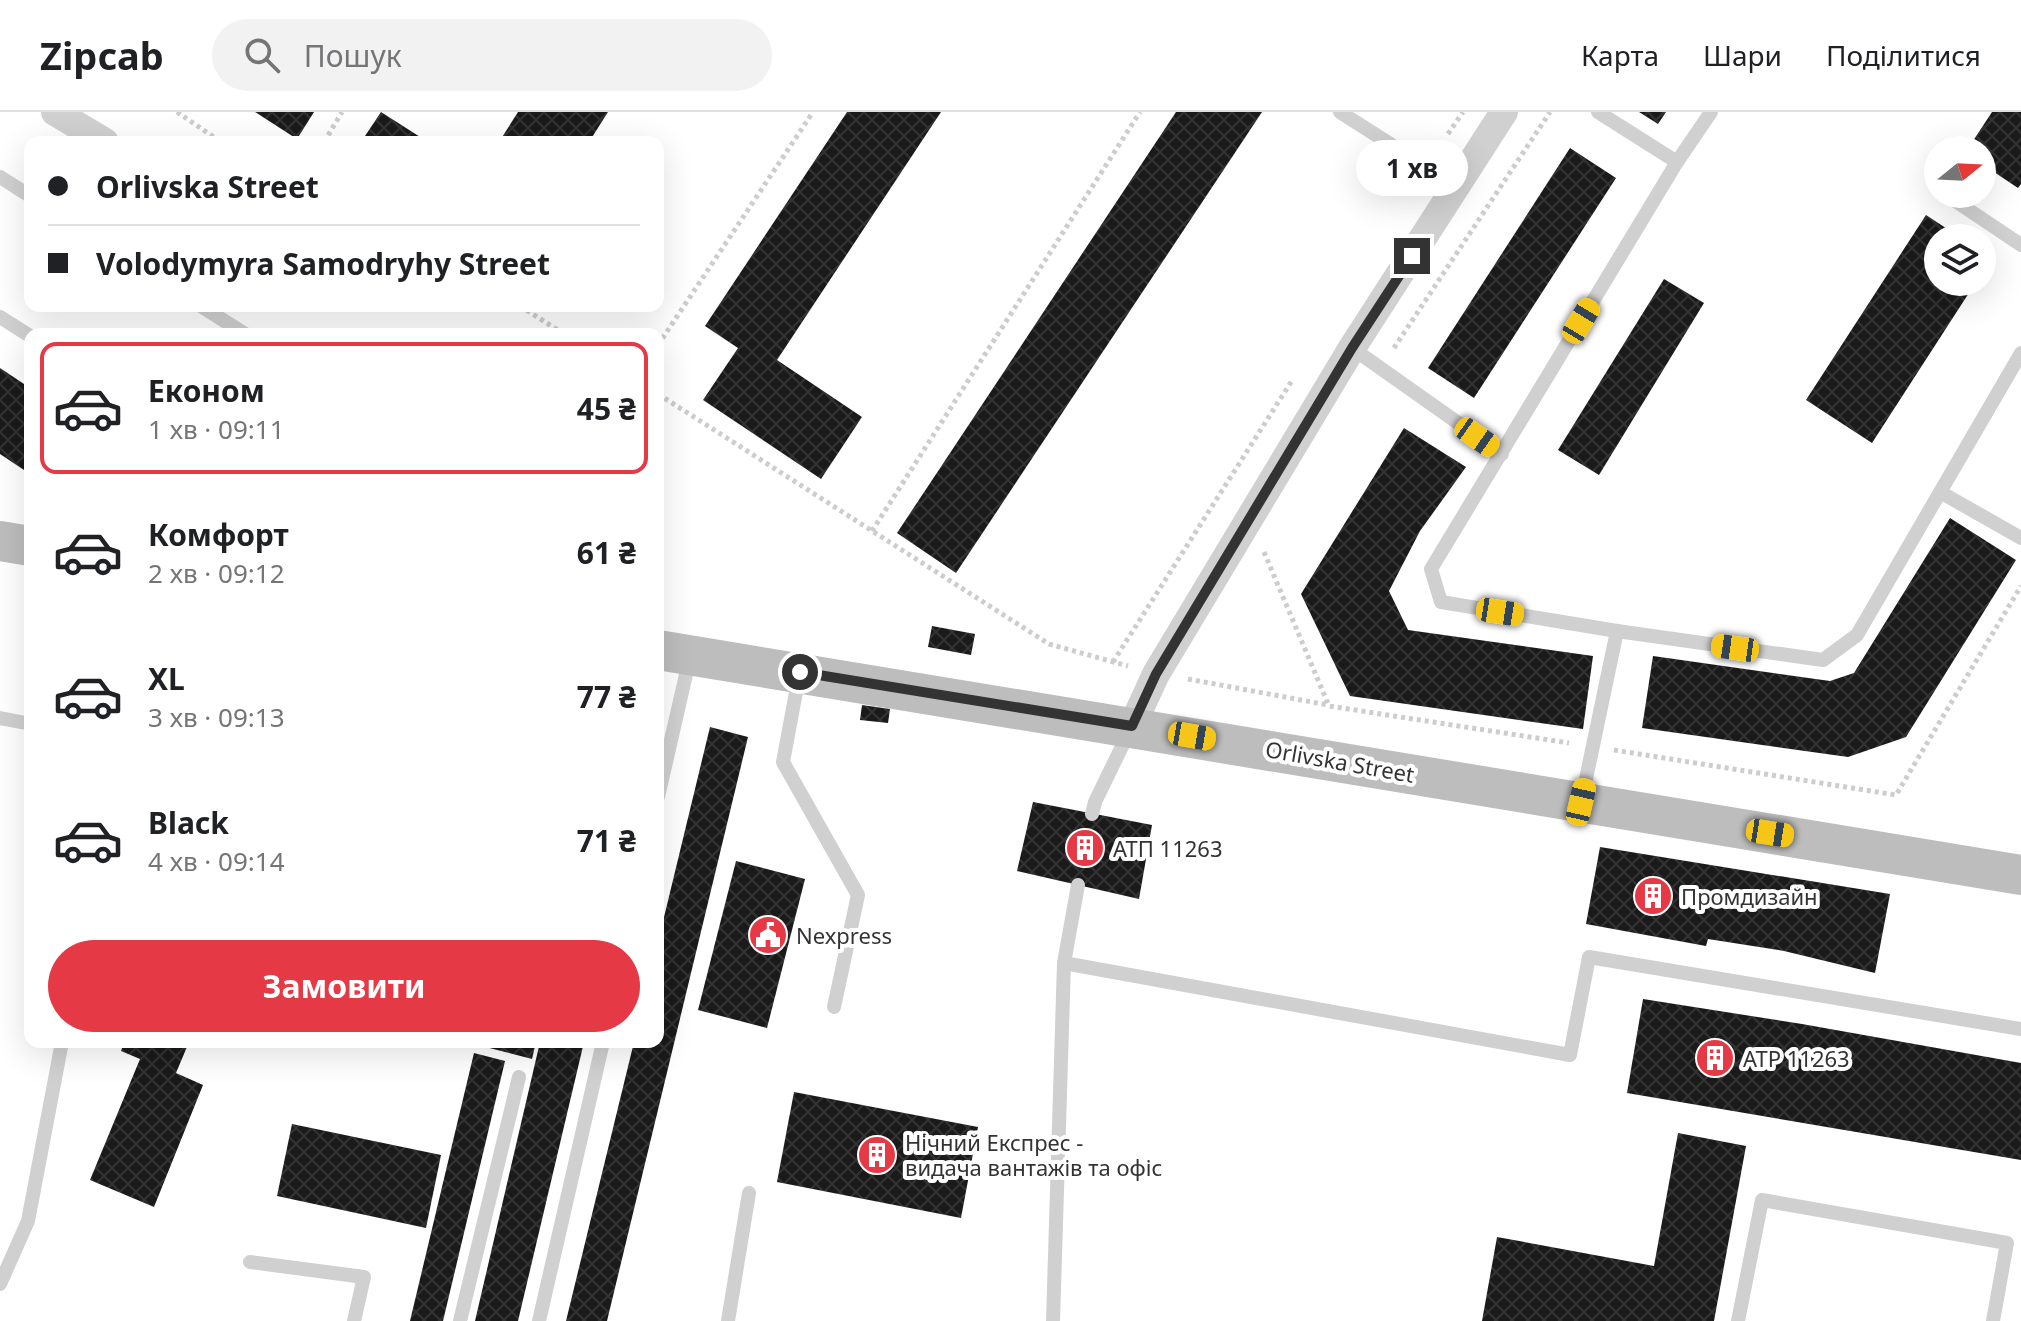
<!DOCTYPE html>
<html lang="uk">
<head>
<meta charset="utf-8">
<style>
	:root { --surface:#fff; --page:#f2f2f2; --text:#202124; --muted:#757577; --line:#e0e0e0; --accent:#e63946 }
	body { margin:0; font-family:"Noto Sans",sans-serif; background:var(--page); color:var(--text); height:100vh; display:flex; flex-direction:column; font-size:30px; white-space:nowrap }
	* { box-sizing:border-box; margin:0 }
	p { font-size:26px; color:var(--muted) }
	.icon { flex:none; width:44px; height:44px; fill:none; stroke:currentColor; stroke-width:2; stroke-linecap:round; stroke-linejoin:round }
	.map { position:relative; flex:1; overflow:hidden }
	.side { position:absolute; left:24px; top:216px; width:640px; height:720px; display:flex; flex-direction:column; background:var(--surface); border-radius:16px; box-shadow:0 8px 32px #0002 }
	.side>* { flex:none }
	.guide { position:absolute; left:24px; top:24px; width:640px; height:176px; border-radius:16px; box-shadow:0 8px 32px #0002; display:grid; align-content:center; height:176px; padding:0 24px; background:var(--surface) }
	.needle { width:52px; rotate:72deg }
	.controls { position:absolute; left:1924px; top:24px; display:grid; gap:16px }
	.controls a { display:grid; place-items:center; width:72px; height:72px; border-radius:50%; background:var(--surface); box-shadow:0 8px 32px #0002; font-size:40px }
	.end { position:absolute; width:36px; height:36px; margin:-18px; border:10px solid #333; background:#fff; box-shadow:0 0 0 4px #fff }
	.from { border-radius:50% }
	.bubble { position:absolute; height:56px; border-radius:28px; background:var(--surface); box-shadow:0 8px 32px #0002; font-size:26px; font-weight:700; line-height:56px; text-align:center }
	.car { position:absolute; width:24px; height:48px; margin:-24px -12px; border-radius:10px; box-shadow:0 0 6px 2px #0007; background:linear-gradient(#f5c518 24%,#345 0 40%,#f5c518 0 76%,#345 0 86%,#f5c518 0) }
	.guide b { display:flex; align-items:center; gap:28px; height:76px; font-size:30px }
	.guide b+b { border-top:2px solid var(--line) }
	.guide i { width:20px; height:20px; background:var(--text) }
	ul { padding:14px 0 0; list-style:none }
	li { display:flex; align-items:center; gap:24px; height:132px; margin:0 16px 12px; padding:0 8px; border:4px solid transparent; border-radius:16px }
	li div { flex:1 }
	li b { display:block; font-size:30px }
	li em { font-style:normal; font-weight:700 }
	li.selected { border-color:var(--accent) }
	li>.icon { width:72px; height:72px; stroke-width:1.5 }
	.action { display:flex; gap:16px; margin-top:auto; padding:16px 24px }
	.action a { flex:1; height:92px; border-radius:48px; background:var(--accent); color:#fff; font-size:32px; font-weight:700; line-height:92px; text-align:center }
	header { display:flex; align-items:center; gap:48px; box-sizing:border-box; height:112px; padding:0 40px; background:var(--surface); border-bottom:2px solid var(--line) }
	header strong { font-size:38px }
	nav { display:flex; gap:44px; margin-inline-start:auto; font-size:28px }
	.search { width:560px; height:72px; background:var(--page); display:flex; align-items:center; gap:20px; box-sizing:border-box; padding:0 28px; border-radius:44px; color:var(--muted); font-size:30px }
	.map>svg:first-child { display:block }
</style>
</head>
<body>
<header>
<strong>Zipcab</strong>
<div class="search"><svg class="icon" aria-label="search" viewBox="0 0 24 24"><circle cx="10" cy="10" r="6"/><path d="M15 15l6 6"/></svg>Пошук</div>
<nav><a>Карта</a><a>Шари</a><a>Поділитися</a></nav>
</header>
<div class="map">
<svg width="2021" height="1209" viewBox="0 0 2021 1209">
	<defs>
		<pattern id="building-cross-hatch" width="8" height="8" patternUnits="userSpaceOnUse" patternTransform="scale(2)"><rect width="8" height="8" fill="#1a1a1a"/><path d="M0 0l8 8M0 8l8-8" fill="none" stroke="#333"/></pattern>
	</defs>
	<rect width="100%" height="100%" fill="#fff"/>
	<g fill="url(#building-cross-hatch)">
		<path d="M255,0H314L297,27Z"/>
		<path d="M381,0L428,30H361Z"/>
		<path d="M518,0H608L589,30H499Z"/>
		<path d="M847,0H941L777,248L862,305L821,367L703,288L738,236L705,214Z"/>
		<path d="M1176,0H1262L956,461L897,421Z"/>
		<path d="M1639,0H1666L1658,12Z"/>
		<path d="M1992,0H2021V72L2018,76L1982,52V38H1967Z"/>
		<path d="M1570,36L1616,66L1474,286L1428,256Z"/>
		<path d="M1926,103L1961,126H1938V170H1976L1872,331L1806,288Z"/>
		<path d="M1664,167L1704,191L1599,363L1558,338Z"/>
		<path d="M0,256L30,276V362L0,342Z"/>
		<path d="M1404,316L1466,355L1420,419L1389,479L1408,518L1593,544L1583,617L1350,584L1301,482Z"/>
		<path d="M1950,406L2016,448L1906,625L1848,645L1642,616L1653,544L1830,569L1854,561Z"/>
		<path d="M932,514L975,522L971,543L928,535Z"/>
		<path d="M862,593L890,597L888,611L860,608Z"/>
		<path d="M710,615L748,625L607,1209H566L634,930H658V830Z"/>
		<path d="M1033,690L1152,713L1139,787L1017,759Z"/>
		<path d="M1600,735L1890,782L1875,861L1784,839L1708,827L1706,834L1586,812Z"/>
		<path d="M736,749L805,767L767,916L698,898Z"/>
		<path d="M1643,887L1802,912L2021,951V1048L1627,981Z"/>
		<path d="M124,930H189L176,961L203,973L154,1095L90,1068L140,947L121,939Z"/>
		<path d="M466,930H536L532,947Z"/>
		<path d="M540,930H584L518,1209H475Z"/>
		<path d="M474,941L505,949L443,1209H410Z"/>
		<path d="M794,980L978,1015L961,1106L777,1070Z"/>
		<path d="M292,1012L441,1043L426,1116L277,1084Z"/>
		<path d="M1678,1021L1746,1034L1714,1209H1482L1497,1125L1654,1154Z"/>
	</g>
	<g fill="none" stroke-linecap="round" stroke-linejoin="round">
		<g stroke="#cdcdcd" stroke-width="5" stroke-dasharray="4 4" stroke-linecap="butt">
			<path d="M177,0L221,30"/>
			<path d="M1448,22L1463,0"/>
			<path d="M324,30L342,0"/>
			<path d="M520,194L564,222"/>
			<path d="M658,233L813,0"/>
			<path d="M1394,236L1550,0"/>
			<path d="M658,282L1049,532L1128,554"/>
			<path d="M872,419L1140,0"/>
			<path d="M1264,440L1329,594L1569,631"/>
			<path d="M1113,550L1293,267"/>
			<path d="M1188,567L1328,593"/>
			<path d="M1614,638L1896,683L2021,474"/>
		</g>
		<g stroke="#d0d0d0" stroke-width="14">
			<path d="M1340,0L1456,74"/>
			<path d="M1598,0L1677,50"/>
			<path d="M0,65L30,84"/>
			<path d="M1945,82L2021,133"/>
			<path d="M201,194L245,222"/>
			<path d="M0,205L30,224"/>
			<path d="M1352,236L1502,342"/>
			<path d="M1940,380L2021,426"/>
			<path d="M1617,519L1441,490L1431,457L1677,50L1711,0"/>
			<path d="M799,564L783,650L858,783L834,895"/>
			<path d="M0,606L26,611"/>
			<path d="M658,685L690,545"/>
			<path d="M1582,686L1617,519L1823,548L1857,523L2021,241"/>
			<path d="M1092,702L1095,690L1130,618"/>
			<path d="M1078,773L1064,851L1570,943L1589,845L2021,917"/>
			<path d="M250,1150L364,1165L354,1209"/>
			<path d="M0,1172L28,1109L62,930"/>
			<path d="M460,1209L519,965"/>
			<path d="M539,1209L603,930"/>
			<path d="M728,1209L749,1081"/>
			<path d="M1053,1209L1064,851"/>
			<path d="M1738,1209L1762,1088L2007,1131L1993,1209"/>
		</g>
		<g stroke="#d0d0d0" stroke-width="28">
			<path d="M55,0L105,30"/>
			<path d="M1132,614L1156,562L1352,236L1504,0"/>
		</g>
		<g stroke="#bdbdbd" stroke-width="40">
			<path d="M0,429L30,434"/>
			<path d="M658,538L2021,763"/>
		</g>
	</g>
	<g fill="none" stroke-linecap="round" stroke-linejoin="round">
		<path stroke="#333" stroke-width="10" d="M800,560L1132,614L1156,562L1352,236L1412,144"/>
	</g>
	<defs>
		<symbol id="building-disc" viewBox="-11 -11 22 22"><circle r="9.5" fill="#e63946" stroke="#fff"/><path d="M-4-6H4V6H1V3H-1V6H-4ZM-2.5-4.3h1.7v1.8h-1.7ZM.8-4.3h1.7v1.8H.8ZM-2.5-1h1.7V.8h-1.7ZM.8-1h1.7V.8H.8Z" fill="#fff"/></symbol>
		<symbol id="civic-disc" viewBox="-11 -11 22 22"><circle r="9.5" fill="#e63946" stroke="#fff"/><path d="M-.6-6.5H3V-4.5H.6V-3L4-1V1h2V6H-6V1h2V-1L-.6-3ZM-1.2 2.5V6h2.4V2.5Z" fill="#fff"/></symbol>
	</defs>
	<g fill-rule="evenodd">
		<use href="#building-disc" x="1063" y="714" width="44" height="44"/>
		<use href="#building-disc" x="1631" y="762" width="44" height="44"/>
		<use href="#civic-disc" x="746" y="801" width="44" height="44"/>
		<use href="#building-disc" x="1693" y="924" width="44" height="44"/>
		<use href="#building-disc" x="855" y="1021" width="44" height="44"/>
	</g>
	<g text-anchor="middle" dominant-baseline="central" stroke-width="8" stroke-linejoin="round" paint-order="stroke">
		<g font-size="22" fill="#333" stroke="#fff">
			<text transform="translate(1340 649) rotate(10)">Orlivska Street</text>
		</g>
		<g font-size="22" fill="#333" stroke="#fff" text-anchor="start">
			<text x="1113" y="736">АТП 11263</text>
			<text x="1681" y="784">Промдизайн</text>
			<text x="796" y="823">Nexpress</text>
			<text x="1743" y="946">ATP 11263</text>
			<text x="905" y="1030">Нічний Експрес -<tspan x="905" dy="25">видача вантажів та офіс</tspan></text>
		</g>
	</g>
</svg>
<div class="controls">
<a><svg class="needle" viewBox="-14 -14 28 28"><path d="M0-13l5 13h-10z" fill="#e53935"/><path d="M0 13l5-13h-10z" fill="#757577"/></svg></a>
<a><svg class="icon" aria-label="layers" viewBox="0 0 24 24"><path d="M12 4l9 5-9 5-9-5zM3 14l9 5 9-5"/></svg></a>
</div>
<i class="end from" style="left:800px;top:560px"></i>
<i class="end" style="left:1412px;top:144px"></i>
<div class="bubble" style="left:1356px;top:28px;width:112px">1 хв</div>
<i class="car" style="left:1581px;top:209px;rotate:31deg"></i>
<i class="car" style="left:1477px;top:325px;rotate:125deg"></i>
<i class="car" style="left:1500px;top:500px;rotate:99deg"></i>
<i class="car" style="left:1735px;top:536px;rotate:278deg"></i>
<i class="car" style="left:1192px;top:624px;rotate:100deg"></i>
<i class="car" style="left:1581px;top:690px;rotate:13deg"></i>
<i class="car" style="left:1770px;top:721px;rotate:99deg"></i>
<div class="guide">
<b><i class="from"></i>Orlivska Street</b>
<b><i></i>Volodymyra Samodryhy Street</b>
</div>
<section class="side">
<ul>
<li class="selected"><svg class="icon" aria-label="car" viewBox="0 0 24 24"><path d="M5 17H2v-5l4-1 3-4h7l3 4 3 1v5h-3M9 17h6M6 11h13"/><circle cx="7" cy="17" r="2"/><circle cx="17" cy="17" r="2"/></svg><div><b>Економ</b><p>1 хв · 09:11</p></div><em>45 ₴</em></li>
<li><svg class="icon" aria-label="car" viewBox="0 0 24 24"><path d="M5 17H2v-5l4-1 3-4h7l3 4 3 1v5h-3M9 17h6M6 11h13"/><circle cx="7" cy="17" r="2"/><circle cx="17" cy="17" r="2"/></svg><div><b>Комфорт</b><p>2 хв · 09:12</p></div><em>61 ₴</em></li>
<li><svg class="icon" aria-label="car" viewBox="0 0 24 24"><path d="M5 17H2v-5l4-1 3-4h7l3 4 3 1v5h-3M9 17h6M6 11h13"/><circle cx="7" cy="17" r="2"/><circle cx="17" cy="17" r="2"/></svg><div><b>XL</b><p>3 хв · 09:13</p></div><em>77 ₴</em></li>
<li><svg class="icon" aria-label="car" viewBox="0 0 24 24"><path d="M5 17H2v-5l4-1 3-4h7l3 4 3 1v5h-3M9 17h6M6 11h13"/><circle cx="7" cy="17" r="2"/><circle cx="17" cy="17" r="2"/></svg><div><b>Black</b><p>4 хв · 09:14</p></div><em>71 ₴</em></li>
</ul>
<div class="action"><a>Замовити</a></div>
</section>
</div>
</body>
</html>
